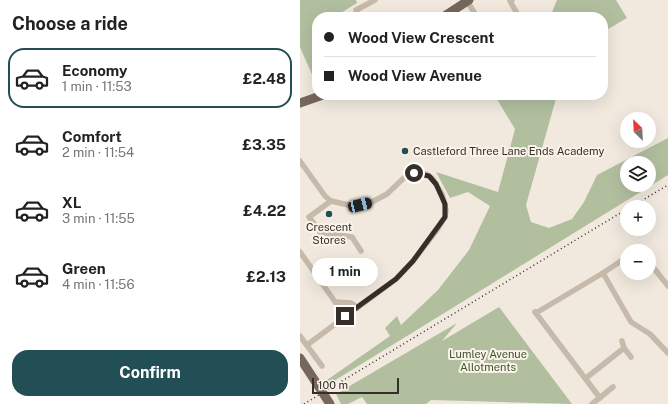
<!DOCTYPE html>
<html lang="en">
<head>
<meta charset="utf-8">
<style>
	:root { --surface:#fff; --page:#f6f6f6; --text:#222; --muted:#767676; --line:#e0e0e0; --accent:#214f55 }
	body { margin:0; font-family:"Public Sans",sans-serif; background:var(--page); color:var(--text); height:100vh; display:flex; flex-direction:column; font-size:15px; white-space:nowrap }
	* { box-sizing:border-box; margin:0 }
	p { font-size:13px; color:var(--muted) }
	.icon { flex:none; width:22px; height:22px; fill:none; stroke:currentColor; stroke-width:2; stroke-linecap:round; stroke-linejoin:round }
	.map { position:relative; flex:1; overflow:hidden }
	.side { display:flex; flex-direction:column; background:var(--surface); width:300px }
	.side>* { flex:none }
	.top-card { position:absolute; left:12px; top:12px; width:296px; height:88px; border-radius:16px; box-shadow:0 4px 16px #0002; display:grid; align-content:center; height:88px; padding:0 12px; background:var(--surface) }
	.needle { width:26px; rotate:336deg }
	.controls { position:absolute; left:320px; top:112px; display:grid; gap:8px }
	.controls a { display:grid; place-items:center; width:36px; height:36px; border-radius:50%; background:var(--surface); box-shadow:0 4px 16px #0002; font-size:20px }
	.scale { position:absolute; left:12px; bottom:10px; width:87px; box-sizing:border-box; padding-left:4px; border:2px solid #362e29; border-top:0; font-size:11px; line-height:14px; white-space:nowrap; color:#362e29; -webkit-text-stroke:3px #f9f3ea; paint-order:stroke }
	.end { position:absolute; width:18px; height:18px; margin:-9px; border:5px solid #362e29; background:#fff; box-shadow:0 0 0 2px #fff }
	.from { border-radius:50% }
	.bubble { position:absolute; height:28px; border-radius:14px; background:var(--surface); box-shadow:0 4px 16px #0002; font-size:13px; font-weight:700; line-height:28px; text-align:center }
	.car { position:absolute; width:12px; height:24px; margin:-12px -6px; border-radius:5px; box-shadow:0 0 3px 1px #0007; background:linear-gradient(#222 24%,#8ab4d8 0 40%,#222 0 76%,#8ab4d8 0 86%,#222 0) }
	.top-card b { display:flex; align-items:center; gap:14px; height:38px; font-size:15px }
	.top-card b+b { border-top:1px solid var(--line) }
	.top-card i { width:10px; height:10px; background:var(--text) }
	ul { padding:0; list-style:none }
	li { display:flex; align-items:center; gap:12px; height:60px; margin:0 8px 6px; padding:0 4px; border:2px solid transparent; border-radius:16px }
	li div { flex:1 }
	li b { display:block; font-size:15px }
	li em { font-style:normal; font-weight:700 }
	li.current { border-color:var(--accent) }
	li>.icon { width:36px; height:36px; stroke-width:1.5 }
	h2 { padding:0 12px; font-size:18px; line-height:48px }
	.action { display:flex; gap:8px; margin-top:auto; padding:8px 12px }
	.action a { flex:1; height:46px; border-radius:16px; background:var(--accent); color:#fff; font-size:16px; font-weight:700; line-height:46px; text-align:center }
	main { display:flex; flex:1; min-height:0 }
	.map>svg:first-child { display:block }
</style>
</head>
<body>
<main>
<section class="side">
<h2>Choose a ride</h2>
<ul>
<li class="current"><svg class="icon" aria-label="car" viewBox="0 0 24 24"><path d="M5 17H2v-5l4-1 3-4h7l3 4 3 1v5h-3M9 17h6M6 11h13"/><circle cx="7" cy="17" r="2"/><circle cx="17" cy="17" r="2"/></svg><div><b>Economy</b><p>1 min · 11:53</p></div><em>£2.48</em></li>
<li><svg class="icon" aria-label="car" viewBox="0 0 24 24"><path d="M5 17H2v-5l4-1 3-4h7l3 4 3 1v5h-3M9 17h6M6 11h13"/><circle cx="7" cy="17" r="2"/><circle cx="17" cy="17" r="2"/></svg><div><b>Comfort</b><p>2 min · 11:54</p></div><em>£3.35</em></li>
<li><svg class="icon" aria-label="car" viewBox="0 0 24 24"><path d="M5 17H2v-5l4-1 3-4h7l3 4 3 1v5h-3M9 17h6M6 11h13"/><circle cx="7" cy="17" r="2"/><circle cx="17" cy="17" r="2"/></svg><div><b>XL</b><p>3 min · 11:55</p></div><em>£4.22</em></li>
<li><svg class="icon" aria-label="car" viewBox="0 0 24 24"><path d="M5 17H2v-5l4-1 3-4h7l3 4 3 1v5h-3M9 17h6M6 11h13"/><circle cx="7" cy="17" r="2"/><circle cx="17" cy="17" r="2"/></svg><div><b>Green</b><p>4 min · 11:56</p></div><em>£2.13</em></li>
</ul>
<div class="action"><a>Confirm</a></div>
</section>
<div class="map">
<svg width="368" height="404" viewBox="0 0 368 404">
	<rect width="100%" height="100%" fill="#f1e9de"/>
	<g fill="#b2bf9f" fill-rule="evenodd">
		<path d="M0,0H56L57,3L34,17H17V86L0,47Z"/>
		<path d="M257,0H316L327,18L303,32V17H250Z"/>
		<path d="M197,95H257L226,205L231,222L249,228L272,219L284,202L297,175L368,138V175L29,384L27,380L90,336L85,328L97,316L101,325L138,290L169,250L190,206L168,192L150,198L136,172L198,192L215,129L195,96ZM327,163H349V185H327Z"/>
		<path d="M199,307L272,404L131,400L126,404H67L62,397L48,404H41L36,394L157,323L142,341Z"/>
	</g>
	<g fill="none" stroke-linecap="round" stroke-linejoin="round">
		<g stroke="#c8baaa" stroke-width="5.5">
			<path d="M212,0L210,1L219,17"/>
			<path d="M167,1L177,17"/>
			<path d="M59,17L56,10L75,0"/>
			<path d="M0,161L25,196L31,201L53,206L70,203L87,194L107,175L114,173L126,174L132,178L142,194L146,210L145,217L137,230L113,261L96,279L7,345"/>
			<path d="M31,201L9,217L20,232L52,237L61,251"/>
			<path d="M337,251L339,249L341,251"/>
			<path d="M0,252L45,316"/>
			<path d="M349,262L368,286"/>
			<path d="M303,273L327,257"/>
			<path d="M35,302L51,303L58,308"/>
			<path d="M235,312L300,398"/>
			<path d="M236,313L303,273L331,322L350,334L368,353"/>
			<path d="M0,336L22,366"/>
			<path d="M322,341L324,348L331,357"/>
			<path d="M286,378L324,348"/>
			<path d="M292,404L313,387"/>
		</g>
		<g stroke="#77665b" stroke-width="9">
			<path d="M143,17L169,0"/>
			<path d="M0,103L23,95"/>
			<path d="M0,358L17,384"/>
		</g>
		<g stroke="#362e29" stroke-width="1.5" stroke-dasharray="1 3" stroke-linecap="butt">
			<path d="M331,207L368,185"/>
			<path d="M4,404L327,209"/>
		</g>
		<path stroke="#77665b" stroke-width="9" d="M17,384L30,404"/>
	</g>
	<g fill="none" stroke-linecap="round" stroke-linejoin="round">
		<path stroke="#362e29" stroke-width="5" d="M45,316L96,279L113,261L145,217V204L136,184L129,176L114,173"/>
	</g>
	<g fill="#214f55" stroke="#f9f3ea" stroke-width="1.5">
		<circle cx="105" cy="151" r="4"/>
		<circle cx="29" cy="214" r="4"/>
	</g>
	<g text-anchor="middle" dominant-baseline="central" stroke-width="4" stroke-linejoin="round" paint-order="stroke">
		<g font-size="11" fill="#362e29" stroke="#f9f3ea" text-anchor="start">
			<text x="113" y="151">Castleford Three Lane Ends Academy</text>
			<text x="29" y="227" text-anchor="middle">Crescent<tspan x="29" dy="13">Stores</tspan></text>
		</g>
		<g font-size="11" fill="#44532f" stroke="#f9f3ea">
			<text x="188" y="354">Lumley Avenue<tspan x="188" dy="13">Allotments</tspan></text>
		</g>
	</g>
</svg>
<div class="controls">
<a><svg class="needle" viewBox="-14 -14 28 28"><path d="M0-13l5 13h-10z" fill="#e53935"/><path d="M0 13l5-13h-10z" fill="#767676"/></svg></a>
<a><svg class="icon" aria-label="layers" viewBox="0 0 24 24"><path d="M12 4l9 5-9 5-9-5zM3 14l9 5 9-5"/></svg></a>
<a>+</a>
<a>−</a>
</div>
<div class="scale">100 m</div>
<i class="end from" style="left:114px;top:173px"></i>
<i class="end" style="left:45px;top:316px"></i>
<div class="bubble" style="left:12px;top:258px;width:66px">1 min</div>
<i class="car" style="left:60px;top:205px;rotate:77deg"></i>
<div class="top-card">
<b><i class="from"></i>Wood View Crescent</b>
<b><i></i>Wood View Avenue</b>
</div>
</div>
</main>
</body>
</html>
